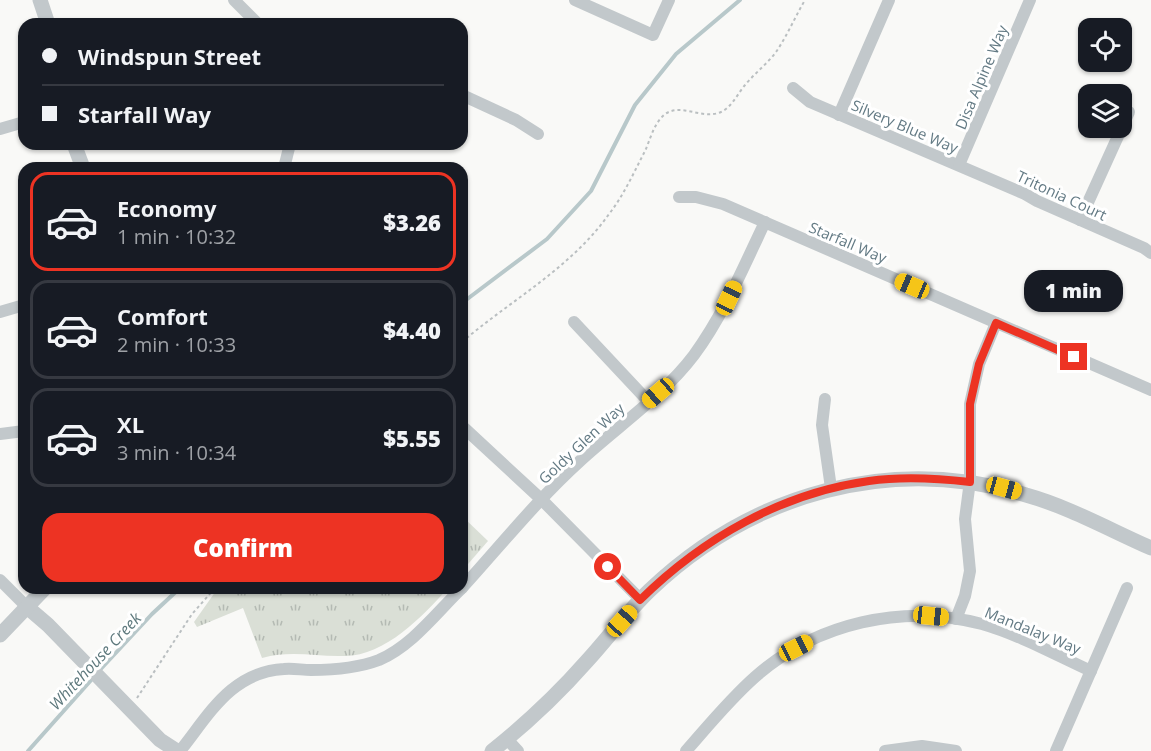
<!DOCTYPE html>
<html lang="en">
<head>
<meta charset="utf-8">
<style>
	:root { --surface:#171b24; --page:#242831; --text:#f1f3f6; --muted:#9ea1a6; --line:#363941; --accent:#ed3323 }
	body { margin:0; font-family:"Open Sans",sans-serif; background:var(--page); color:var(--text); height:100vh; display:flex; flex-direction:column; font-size:22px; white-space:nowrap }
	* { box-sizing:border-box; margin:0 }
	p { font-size:20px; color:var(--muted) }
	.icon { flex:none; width:33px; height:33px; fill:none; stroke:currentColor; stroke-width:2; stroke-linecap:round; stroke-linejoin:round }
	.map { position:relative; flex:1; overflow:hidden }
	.side { position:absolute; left:18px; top:162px; width:450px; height:432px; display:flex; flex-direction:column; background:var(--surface); border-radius:18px; box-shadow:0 2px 4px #0004 }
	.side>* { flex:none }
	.banner { position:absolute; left:18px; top:18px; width:450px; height:132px; border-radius:18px; box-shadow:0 2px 4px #0004; display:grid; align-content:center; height:132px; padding:0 24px; background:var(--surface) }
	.controls { position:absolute; left:1078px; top:18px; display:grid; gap:12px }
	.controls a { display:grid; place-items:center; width:54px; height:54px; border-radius:12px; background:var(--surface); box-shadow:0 2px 4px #0004; font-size:30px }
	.end { position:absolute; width:27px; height:27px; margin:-14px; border:8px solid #ed3323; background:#fff; box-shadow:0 0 0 3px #fff }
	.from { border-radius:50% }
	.bubble { position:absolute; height:42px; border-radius:18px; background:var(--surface); box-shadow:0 2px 4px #0004; font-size:20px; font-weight:800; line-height:42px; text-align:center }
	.car { position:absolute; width:18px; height:36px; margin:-18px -9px; border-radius:8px; box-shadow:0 0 4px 2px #0007; background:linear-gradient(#f5c518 24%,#345 0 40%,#f5c518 0 76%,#345 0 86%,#f5c518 0) }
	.banner b { display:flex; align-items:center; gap:21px; height:57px; font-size:22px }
	.banner b+b { border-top:2px solid var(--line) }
	.banner i { width:15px; height:15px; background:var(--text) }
	ul { padding:10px 0 0; list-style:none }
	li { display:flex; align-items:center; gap:18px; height:99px; margin:0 12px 9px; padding:0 12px; border:3px solid var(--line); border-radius:18px }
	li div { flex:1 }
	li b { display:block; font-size:22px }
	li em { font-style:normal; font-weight:800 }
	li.active { border-color:var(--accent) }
	li>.icon { width:54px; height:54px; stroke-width:1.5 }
	.primary-button { display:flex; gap:12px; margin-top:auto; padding:12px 24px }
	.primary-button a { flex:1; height:69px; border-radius:18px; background:var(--accent); color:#fff; font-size:24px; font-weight:800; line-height:69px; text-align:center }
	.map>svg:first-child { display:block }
</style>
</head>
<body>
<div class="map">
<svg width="1151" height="751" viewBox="0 0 1151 751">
	<defs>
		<pattern id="park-tufts" width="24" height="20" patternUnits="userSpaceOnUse" patternTransform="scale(1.5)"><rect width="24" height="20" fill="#dadfd6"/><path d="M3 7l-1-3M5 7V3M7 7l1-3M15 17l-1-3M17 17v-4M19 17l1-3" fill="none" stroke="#b4bab3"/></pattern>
	</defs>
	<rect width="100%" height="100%" fill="#f9f9f7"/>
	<g fill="url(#park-tufts)">
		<path d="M462,516L488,541L462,571Z"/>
		<path d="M218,588H448C423,616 385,656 345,656C315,657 292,650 262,658L243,608L197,627L194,622Z"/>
	</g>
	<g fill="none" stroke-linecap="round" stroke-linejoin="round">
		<g stroke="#b8c8ca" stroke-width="4">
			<path d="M462,303L547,239L591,191L635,105L676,54L740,0"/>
			<path d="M98,672L152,614L180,588"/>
			<path d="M28,751L93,678"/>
		</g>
		<g stroke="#babfc1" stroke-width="2" stroke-dasharray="3 3" stroke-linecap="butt">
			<path d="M462,342C511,300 571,268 609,214C624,195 634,172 645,151C650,140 653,127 661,118C677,99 701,121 721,112C732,107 738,93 745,85C755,73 767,64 776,52C787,36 795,17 805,0"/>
			<path d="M137,698L192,614L215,588"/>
		</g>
		<g stroke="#c2c8cb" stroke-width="12">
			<path d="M234,0L258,24"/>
			<path d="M575,0L653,35L669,0"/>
			<path d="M793,88L810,102L1025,194L1037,201L1144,248L1151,253"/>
			<path d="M462,95L516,120L538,134"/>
			<path d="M839,115L889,0"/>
			<path d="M0,129L24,122"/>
			<path d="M959,165L1030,0"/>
			<path d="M284,168L290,144"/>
			<path d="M679,197H696L723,204L1151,390"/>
			<path d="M1080,220L1129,112"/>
			<path d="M0,312L24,305"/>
			<path d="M574,322L648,401"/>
			<path d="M825,399L822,425L831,488"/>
			<path d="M462,426L542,500L641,600"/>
			<path d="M0,434L24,431"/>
			<path d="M0,580L27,607"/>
			<path d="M462,588C501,545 537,500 580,461C618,426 663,396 694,355C724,314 743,268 765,222"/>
			<path d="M956,619L965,596L970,571L965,519L970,481V404L979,364L996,323"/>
			<path d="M507,739L518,751"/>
			<path d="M180,751C209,715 231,672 284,669C293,668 302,670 311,670C334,670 358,668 379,660C413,645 436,613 462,588"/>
			<path d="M686,751C708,726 730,699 755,677C816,623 903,603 982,624C1020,635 1056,655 1091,671"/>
			<path d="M885,751L922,746L956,751"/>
			<path d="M1056,751L1127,588"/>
		</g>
		<g stroke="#c2c8cb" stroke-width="15">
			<path d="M40,0L48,24"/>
			<path d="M74,144L83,168"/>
			<path d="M27,607L48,625L160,740L177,751"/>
			<path d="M0,635L45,588"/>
			<path d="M492,751C526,724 558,694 587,661C608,638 627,612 650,590C752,493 891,454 1026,495C1069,507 1110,530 1151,548"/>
		</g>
	</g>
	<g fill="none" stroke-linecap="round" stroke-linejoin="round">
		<path stroke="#ed3323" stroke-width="8" d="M608,567L640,600C703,538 782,493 869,481C903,476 936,478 970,482V404L979,364L996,323L1074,357"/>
	</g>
	<g text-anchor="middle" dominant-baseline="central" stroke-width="6" stroke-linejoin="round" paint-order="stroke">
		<g font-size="15" fill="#637a84" stroke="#fff">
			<text transform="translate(981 77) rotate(-67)">Disa Alpine Way</text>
			<text transform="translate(905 126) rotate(23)">Silvery Blue Way</text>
			<text transform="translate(1062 195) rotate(25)">Tritonia Court</text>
			<text transform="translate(848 242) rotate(23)">Starfall Way</text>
			<text transform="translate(581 443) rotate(-43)">Goldy Glen Way</text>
			<text transform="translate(1033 630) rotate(22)">Mandalay Way</text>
		</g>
		<g font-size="16" font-style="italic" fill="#5e797d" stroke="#fff">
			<text transform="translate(95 661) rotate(-47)">Whitehouse Creek</text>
		</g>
	</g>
</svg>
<div class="controls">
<a><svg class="icon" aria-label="locate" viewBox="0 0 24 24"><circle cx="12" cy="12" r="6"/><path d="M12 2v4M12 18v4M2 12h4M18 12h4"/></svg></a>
<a><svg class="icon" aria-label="layers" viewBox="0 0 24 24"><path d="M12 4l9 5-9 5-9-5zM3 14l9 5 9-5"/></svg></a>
</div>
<i class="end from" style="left:608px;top:567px"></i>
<i class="end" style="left:1074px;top:357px"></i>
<div class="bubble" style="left:1024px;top:270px;width:99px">1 min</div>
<i class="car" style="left:912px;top:286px;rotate:293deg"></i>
<i class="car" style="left:729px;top:298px;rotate:25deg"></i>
<i class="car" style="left:658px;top:393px;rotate:229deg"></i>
<i class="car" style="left:1004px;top:488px;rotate:105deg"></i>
<i class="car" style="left:931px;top:616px;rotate:96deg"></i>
<i class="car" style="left:622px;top:621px;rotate:42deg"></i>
<i class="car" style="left:796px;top:648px;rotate:63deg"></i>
<div class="banner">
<b><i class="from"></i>Windspun Street</b>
<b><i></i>Starfall Way</b>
</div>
<section class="side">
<ul>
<li class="active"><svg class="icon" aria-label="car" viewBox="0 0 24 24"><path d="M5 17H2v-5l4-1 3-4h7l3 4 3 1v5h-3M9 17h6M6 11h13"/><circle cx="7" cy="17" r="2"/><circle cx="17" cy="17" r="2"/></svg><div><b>Economy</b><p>1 min · 10:32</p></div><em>$3.26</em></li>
<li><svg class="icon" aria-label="car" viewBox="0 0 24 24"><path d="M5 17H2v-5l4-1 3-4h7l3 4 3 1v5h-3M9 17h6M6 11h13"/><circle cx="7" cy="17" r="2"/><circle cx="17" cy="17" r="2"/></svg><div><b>Comfort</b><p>2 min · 10:33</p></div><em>$4.40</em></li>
<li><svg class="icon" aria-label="car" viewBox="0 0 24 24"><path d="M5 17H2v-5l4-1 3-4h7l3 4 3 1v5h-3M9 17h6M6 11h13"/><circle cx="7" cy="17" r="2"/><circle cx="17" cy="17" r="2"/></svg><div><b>XL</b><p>3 min · 10:34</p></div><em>$5.55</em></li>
</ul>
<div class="primary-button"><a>Confirm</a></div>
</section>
</div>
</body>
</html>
